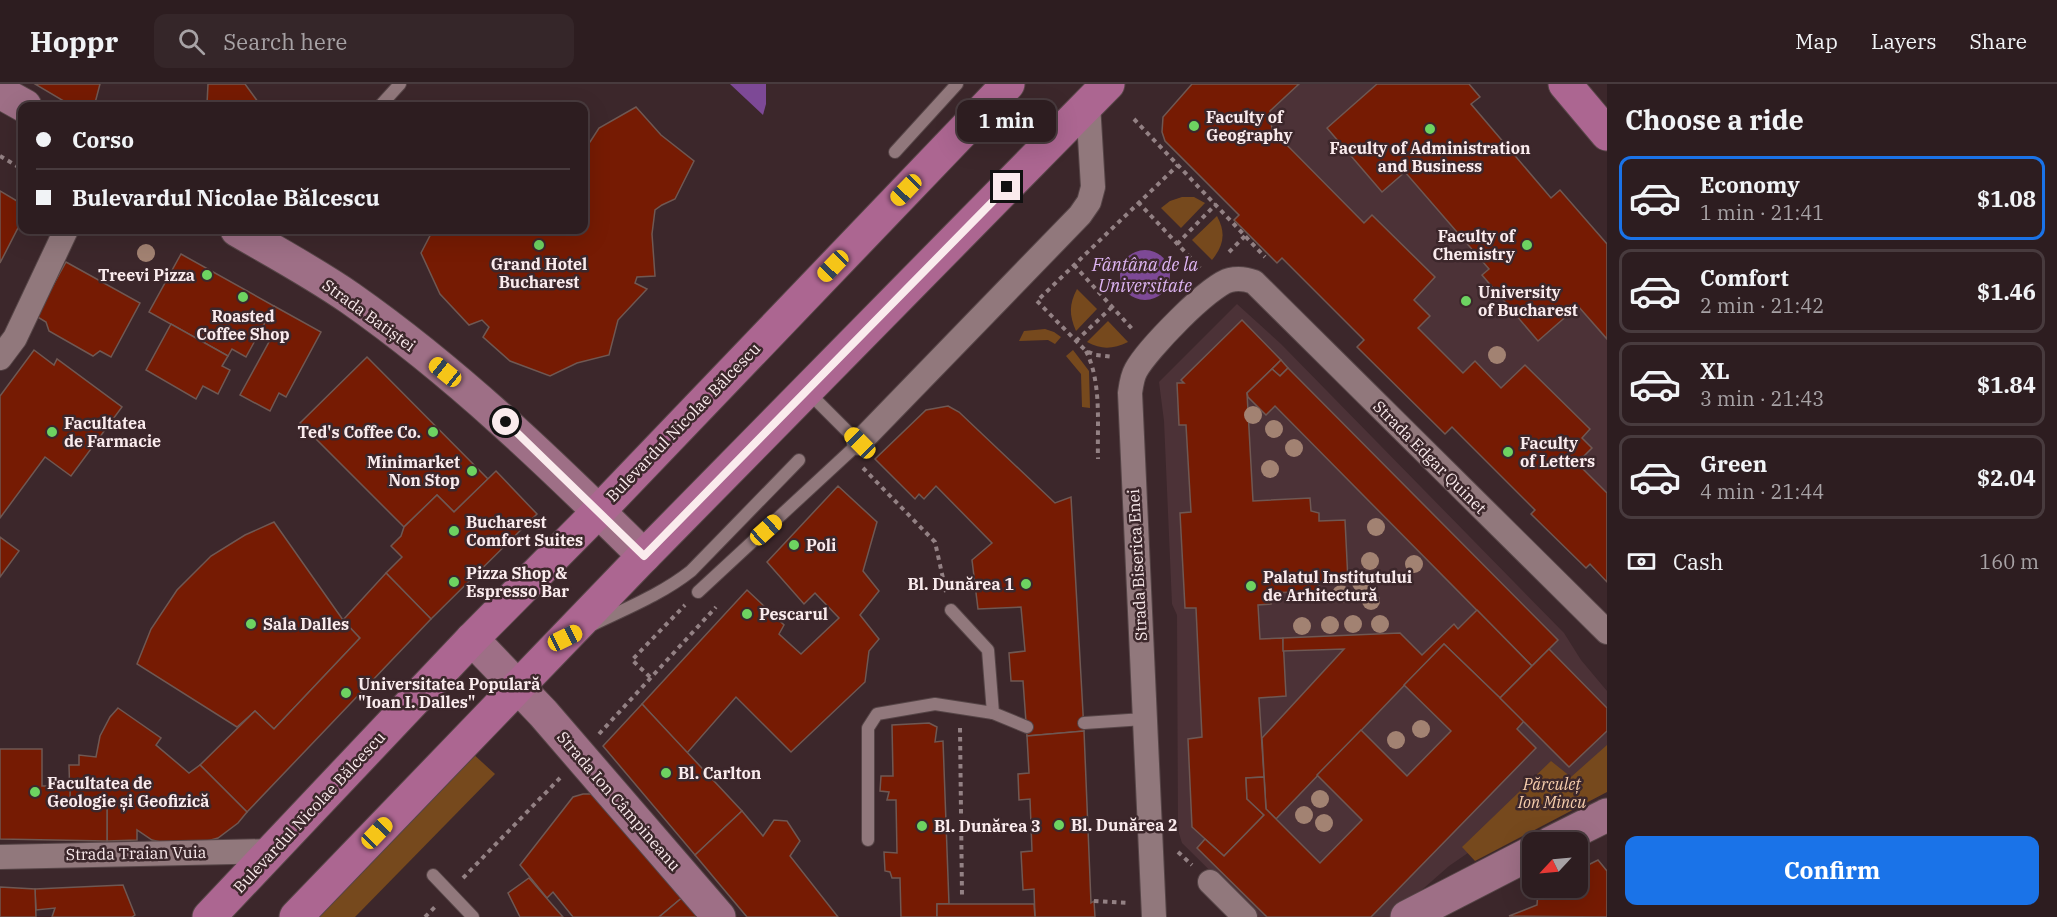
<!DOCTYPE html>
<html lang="en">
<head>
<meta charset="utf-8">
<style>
	:root { --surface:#2d1d20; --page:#352629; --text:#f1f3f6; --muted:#a7a2a5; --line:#483b3e; --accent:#1a73e8 }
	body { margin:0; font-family:"IBM Plex Serif",serif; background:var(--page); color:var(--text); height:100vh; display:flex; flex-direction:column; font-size:22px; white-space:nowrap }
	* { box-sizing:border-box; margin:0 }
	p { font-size:20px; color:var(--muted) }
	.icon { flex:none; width:33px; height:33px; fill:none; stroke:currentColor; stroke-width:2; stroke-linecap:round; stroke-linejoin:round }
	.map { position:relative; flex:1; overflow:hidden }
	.sheet { display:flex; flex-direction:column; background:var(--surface); width:450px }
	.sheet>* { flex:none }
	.hud { position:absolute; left:18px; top:18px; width:570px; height:132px; border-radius:12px; box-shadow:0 6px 24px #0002,0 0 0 2px var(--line); display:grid; align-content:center; height:132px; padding:0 18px; background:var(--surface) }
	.needle { width:39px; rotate:244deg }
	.controls { position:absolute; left:1522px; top:748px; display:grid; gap:12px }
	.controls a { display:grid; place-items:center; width:66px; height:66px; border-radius:12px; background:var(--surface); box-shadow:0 6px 24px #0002,0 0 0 2px var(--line); font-size:30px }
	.end { position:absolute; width:27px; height:27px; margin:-14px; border:8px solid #faebed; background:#111; box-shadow:0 0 0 3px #111 }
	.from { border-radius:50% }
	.bubble { position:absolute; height:42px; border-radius:12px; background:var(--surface); box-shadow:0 6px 24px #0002,0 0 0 2px var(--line); font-size:20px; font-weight:800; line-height:42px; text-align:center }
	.car { position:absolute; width:18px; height:36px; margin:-18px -9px; border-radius:8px; box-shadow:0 0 4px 2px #0007; background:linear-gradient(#f5c518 24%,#345 0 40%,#f5c518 0 76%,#345 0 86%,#f5c518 0) }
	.hud b { display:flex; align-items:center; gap:21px; height:57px; font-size:22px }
	.hud b+b { border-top:2px solid var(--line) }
	.hud i { width:15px; height:15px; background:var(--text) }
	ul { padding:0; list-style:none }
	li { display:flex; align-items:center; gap:18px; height:84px; margin:0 12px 9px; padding:0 6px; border:3px solid var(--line); border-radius:12px }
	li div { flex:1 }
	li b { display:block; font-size:22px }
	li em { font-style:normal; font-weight:800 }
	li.active { border-color:var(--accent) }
	li>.icon { width:54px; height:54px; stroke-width:1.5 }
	h2 { padding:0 18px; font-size:27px; line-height:72px }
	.pay { display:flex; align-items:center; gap:15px; height:66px; padding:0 18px; font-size:22px }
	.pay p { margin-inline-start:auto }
	.primary-button { display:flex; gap:12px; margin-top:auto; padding:12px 18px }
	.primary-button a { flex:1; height:69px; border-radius:12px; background:var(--accent); color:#fff; font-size:24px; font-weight:800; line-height:69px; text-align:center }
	header { display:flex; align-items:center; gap:36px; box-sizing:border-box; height:84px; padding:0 30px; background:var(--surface); border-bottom:2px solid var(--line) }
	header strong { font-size:28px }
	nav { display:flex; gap:33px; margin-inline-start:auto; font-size:21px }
	.search { width:420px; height:54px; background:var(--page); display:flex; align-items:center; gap:15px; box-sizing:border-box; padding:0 21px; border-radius:12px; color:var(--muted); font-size:22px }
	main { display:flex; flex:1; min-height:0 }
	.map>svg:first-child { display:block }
</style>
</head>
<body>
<header>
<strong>Hoppr</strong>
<div class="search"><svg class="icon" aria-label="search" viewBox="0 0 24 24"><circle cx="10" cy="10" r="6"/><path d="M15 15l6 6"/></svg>Search here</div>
<nav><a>Map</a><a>Layers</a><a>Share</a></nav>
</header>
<main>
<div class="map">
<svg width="1607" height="833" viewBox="0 0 1607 833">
	<rect width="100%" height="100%" fill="#3c272b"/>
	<g fill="#4c3237">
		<path d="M1192,0H1469L1480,13L1471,21L1551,113L1560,106L1607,160V498L1590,481L1586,484L1531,430L1534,425L1452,343L1445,350L1357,263L1364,256L1282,174L1277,179L1234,136L1239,131L1165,57L1162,48L1163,33Z"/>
		<path d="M1237,220L1281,260L1564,549L1581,576L1607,607V673L1449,782L1391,833H1257L1182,759L1178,746L1177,531L1172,520L1164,337L1159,298Z"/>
	</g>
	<g fill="#76491d">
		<path d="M1182,113H1194L1205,119L1181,144L1161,124L1170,117Z"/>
		<path d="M1217,132C1226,149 1224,161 1212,176L1192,156Z"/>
		<path d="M1077,205L1097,225L1076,247C1069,231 1069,220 1077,205Z"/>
		<path d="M1108,237L1128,258C1113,265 1102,266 1087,258Z"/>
		<path d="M1045,245L1054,248L1061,253L1055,260L1048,256L1019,257L1024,247Z"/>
		<path d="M1073,266L1089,287L1090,324L1082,323L1081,290L1066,272Z"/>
		<path d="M1607,661V708L1475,777L1462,763L1551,677L1571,693Z"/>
		<path d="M471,668L495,690L355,833H309Z"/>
	</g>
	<g fill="#7d4996">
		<path d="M730,0H766V20L763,31Z"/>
		<circle cx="1145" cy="191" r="25"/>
	</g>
	<g fill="#761b03" stroke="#6f5853" stroke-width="1.5">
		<path d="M35,0H100L95,19L82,22H72Z"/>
		<path d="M208,0H245L261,22H210L207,20Z"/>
		<path d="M1192,0H1299L1270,27L1272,46L1364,139L1372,131L1435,193L1414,216L1430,232L1418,244L1463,289L1475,277L1501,304L1525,281L1590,345L1582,354L1592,364L1577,379L1607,409V498L1590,480L1586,484L1531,430L1535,426L1452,343L1445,350L1357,263L1364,256L1282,174L1277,179L1234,136L1239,131L1165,57L1162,48L1163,33Z"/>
		<path d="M1377,0H1469L1480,13L1471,20L1551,114L1560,106L1607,160V255L1578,222L1538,257L1482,191L1489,185L1405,88L1382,108L1327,44Z"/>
		<path d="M636,23L661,51L694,77L675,115L662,121L655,126L652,150L655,192L637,193L635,199L647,205L618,236L609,271L577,279L550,292L510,277L483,253L489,243L482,236L469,241L440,210L421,169L433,146H584V63L590,58L599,44Z"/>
		<path d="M0,107L22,120V136L0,179Z"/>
		<path d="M181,170L274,222L246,273L232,265L228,272L149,228Z"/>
		<path d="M66,178L140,219L111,273L100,267L93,272L49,247L46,238L36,232Z"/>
		<path d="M274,222L321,248L286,313L279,309L270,327L240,311L270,256L259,250Z"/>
		<path d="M1242,236L1281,276L1247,309L1253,417L1310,414L1311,427L1319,429V437L1345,436L1348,497L1319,498V507L1270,509L1271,520L1258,521L1260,555L1283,554L1286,612L1259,614L1264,693L1246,694L1247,715L1264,731L1224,772L1192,743L1188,655L1202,653L1196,524H1185L1180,429L1191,428L1186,341H1179L1177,299H1184L1181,296Z"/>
		<path d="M171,240L228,272L222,282L230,286L218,310L203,302L196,315L146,286Z"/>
		<path d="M34,266L54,281L57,275L122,323L71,392L45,373L0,434V312Z"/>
		<path d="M367,273L488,395L454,428L437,411L404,443L300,339Z"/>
		<path d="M1281,276L1288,284L1280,292L1272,285Z"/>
		<path d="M1288,284L1558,556L1532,582L1275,322L1266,331L1248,313L1247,309L1272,285L1280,292Z"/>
		<path d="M948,322L959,328L1055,419L1071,413L1084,647L1027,652L1023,597H1011L1009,569L1025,567L1021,523L978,525L972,476L992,459L936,402L924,415L919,410L915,415L875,375L926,326Z"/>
		<path d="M496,387L537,430L431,535L386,489L402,473L391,462L401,452L404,443L437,411L454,428Z"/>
		<path d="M838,402L877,438L863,487L879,507L860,531L879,555L869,567L865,598L791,668L736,613L687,669L642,620L747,506L784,541L779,550L801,570L839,534L815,509L804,520L767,478Z"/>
		<path d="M274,438L343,536L360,554L274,645L255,627L237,643L137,580L151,545L177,506L211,472L245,451Z"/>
		<path d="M0,453L19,467L0,493Z"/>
		<path d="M386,489L431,535L247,728L200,681L255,627L274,645L360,554L343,536Z"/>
		<path d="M1477,526L1532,582L1500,614L1444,560L1276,735L1266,725L1262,654L1344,565L1283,567V554L1400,549L1422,571L1454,540L1458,545Z"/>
		<path d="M1444,560L1524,637L1517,645L1536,664L1371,833H1267L1197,764L1205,755L1224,772L1264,731L1247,715L1246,694L1264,693L1266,725L1320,779L1362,736L1317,691L1361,646L1407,692L1451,647L1404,601Z"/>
		<path d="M1549,565L1607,624V647L1569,683L1500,614Z"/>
		<path d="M642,620L742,727L695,771L603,662Z"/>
		<path d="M118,624L161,654L156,661L189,689L200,681L247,728L238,739L218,754L200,759H165L152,756L137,746V756L107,757V715H70L69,681H79V671L96,673L100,652L110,633Z"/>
		<path d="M929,639L937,643L935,658L943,657L949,820H937V833H901L900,794H892L890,788L885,787L884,768L897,769L896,716H887L889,708L880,707L881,692H893L892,641Z"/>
		<path d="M1084,647L1091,819L1094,817L1095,833H1035L1034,805L1023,806L1021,768L1032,767L1030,715L1019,716L1018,690L1029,689L1027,652Z"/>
		<path d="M0,665H42V702H70V715H107V757L0,755Z"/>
		<path d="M583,710H591L684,812L659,833H573L553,808L547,814L520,781L573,713Z"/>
		<path d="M742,727L763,752L774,736L787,737L800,757L790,772L838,833H747L695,771Z"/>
		<path d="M1598,776L1607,787V833L1509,832L1537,821L1538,807L1543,804H1578V786Z"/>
		<path d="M529,794L563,833H520L508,809Z"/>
		<path d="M123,801L135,831L132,833H52L55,824L36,826L35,805Z"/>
		<path d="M0,803L35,805L36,833H0Z"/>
		<path d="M684,812L701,833H659Z"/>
		<path d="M937,820H1034L1035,833H937Z"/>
	</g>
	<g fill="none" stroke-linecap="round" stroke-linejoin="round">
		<defs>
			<g id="lane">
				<path d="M380,22L400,0"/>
				<path d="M895,68L957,0"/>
				<path d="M698,508L859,359L807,307"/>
				<path d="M951,526L988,566L993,629L1027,643"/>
				<path d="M594,540C627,524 662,510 691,487L799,376"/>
				<path d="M1084,639L1144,635"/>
				<path d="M868,756V644L877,630L935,620L993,629"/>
				<path d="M433,791L473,833"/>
			</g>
			<g id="street">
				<path d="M0,274L15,254L66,146"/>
				<path d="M859,359L1080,131L1089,118L1093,103L1088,20"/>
				<path d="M0,773L273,767"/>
				<path d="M1210,798L1245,833"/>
				<path d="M1154,833L1130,309C1131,302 1132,293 1136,286C1147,266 1209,201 1230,196C1238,194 1246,195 1254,198L1607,548"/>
			</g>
			<g id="secondary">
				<path d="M0,8L25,22"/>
				<path d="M237,146C275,168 314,189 350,214C457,289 551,380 644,472"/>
				<path d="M472,555L543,629L719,833"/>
				<path d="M1551,759L1607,731"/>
				<path d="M1407,833L1533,768"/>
			</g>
			<g id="primary">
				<path d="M1565,0L1607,50"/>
				<path d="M209,833L472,555L599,427L1008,0"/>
				<path d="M296,833L638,478L1108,0"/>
			</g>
		</defs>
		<use href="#lane" stroke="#564547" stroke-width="14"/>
		<use href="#street" stroke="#564547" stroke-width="26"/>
		<use href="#secondary" stroke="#564547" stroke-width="35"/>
		<use href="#primary" stroke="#564547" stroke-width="35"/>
		<g stroke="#938184" stroke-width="4" stroke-dasharray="4.5 4.5" stroke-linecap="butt">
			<path d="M1134,35L1265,173"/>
			<path d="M0,72L22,85"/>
			<path d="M1138,118L1200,184"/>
			<path d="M1177,160L1216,120"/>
			<path d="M1229,168L1245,152"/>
			<path d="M1074,181L1134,247"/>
			<path d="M1040,214L1178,81"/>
			<path d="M1037,217L1086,267L1096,271L1114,273"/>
			<path d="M1076,257L1112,223"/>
			<path d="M1086,267C1102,299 1097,340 1098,375"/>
			<path d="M863,384L935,458L946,508"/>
			<path d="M650,593L632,576L685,521"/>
			<path d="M960,644L962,811"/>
			<path d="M599,650L716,523"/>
			<path d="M1178,768L1192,781"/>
			<path d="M463,794L560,694"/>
			<path d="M1094,817L1128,819"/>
			<path d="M425,833L435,823"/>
		</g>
		<use href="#lane" stroke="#91787c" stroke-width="12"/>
		<use href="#street" stroke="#91787c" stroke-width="24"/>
		<use href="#secondary" stroke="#9e6f86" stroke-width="33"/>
		<use href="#primary" stroke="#ac6691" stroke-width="33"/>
	</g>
	<g fill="#a28272">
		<circle cx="146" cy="169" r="9"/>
		<circle cx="1497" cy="271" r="9"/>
		<circle cx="1253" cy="331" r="9"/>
		<circle cx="1274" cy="345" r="9"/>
		<circle cx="1294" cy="364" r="9"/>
		<circle cx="1270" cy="385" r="9"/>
		<circle cx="1376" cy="443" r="9"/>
		<circle cx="1370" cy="477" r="9"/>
		<circle cx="1414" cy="480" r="9"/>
		<circle cx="1361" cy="499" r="9"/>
		<circle cx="1341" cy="510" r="9"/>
		<circle cx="1371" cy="517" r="9"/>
		<circle cx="1353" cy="540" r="9"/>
		<circle cx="1380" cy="540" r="9"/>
		<circle cx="1330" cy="541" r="9"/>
		<circle cx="1302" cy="542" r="9"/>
		<circle cx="1421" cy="645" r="9"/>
		<circle cx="1396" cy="656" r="9"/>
		<circle cx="1320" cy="715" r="9"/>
		<circle cx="1304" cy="731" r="9"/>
		<circle cx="1324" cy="739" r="9"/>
	</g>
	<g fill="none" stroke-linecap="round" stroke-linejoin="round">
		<path stroke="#faebed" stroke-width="8" d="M506,338L644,472L1007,103"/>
	</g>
	<g fill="#6dd361" stroke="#3c272b" stroke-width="2">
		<circle cx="1194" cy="42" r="6"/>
		<circle cx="1430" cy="45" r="6"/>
		<circle cx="539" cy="161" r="6"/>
		<circle cx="1527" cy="161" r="6"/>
		<circle cx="207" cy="191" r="6"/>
		<circle cx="243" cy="213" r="6"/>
		<circle cx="1466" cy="217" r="6"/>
		<circle cx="52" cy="348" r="6"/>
		<circle cx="433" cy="348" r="6"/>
		<circle cx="1508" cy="368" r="6"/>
		<circle cx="472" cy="387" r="6"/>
		<circle cx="454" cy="447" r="6"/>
		<circle cx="794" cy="461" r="6"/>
		<circle cx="454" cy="498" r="6"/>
		<circle cx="1026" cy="500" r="6"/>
		<circle cx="1251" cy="502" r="6"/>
		<circle cx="747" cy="530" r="6"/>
		<circle cx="251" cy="540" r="6"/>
		<circle cx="346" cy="609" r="6"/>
		<circle cx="666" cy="689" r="6"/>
		<circle cx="35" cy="708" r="6"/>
		<circle cx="1059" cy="741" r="6"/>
		<circle cx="922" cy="742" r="6"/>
	</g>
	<g text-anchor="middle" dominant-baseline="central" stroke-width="5" stroke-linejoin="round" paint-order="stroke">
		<g font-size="16" font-weight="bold" fill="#faebed" stroke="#3c272b" text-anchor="start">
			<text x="1206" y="33">Faculty of<tspan x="1206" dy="18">Geography</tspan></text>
			<text x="1430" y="64" text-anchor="middle">Faculty of Administration<tspan x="1430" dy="18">and Business</tspan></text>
			<text x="1515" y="152" text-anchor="end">Faculty of<tspan x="1515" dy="18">Chemistry</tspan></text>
			<text x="539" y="180" text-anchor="middle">Grand Hotel<tspan x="539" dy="18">Bucharest</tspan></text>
			<text x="195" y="191" text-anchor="end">Treevi Pizza</text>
			<text x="1478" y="208">University<tspan x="1478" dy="18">of Bucharest</tspan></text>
			<text x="243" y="232" text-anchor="middle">Roasted<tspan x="243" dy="18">Coffee Shop</tspan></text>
			<text x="64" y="339">Facultatea<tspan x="64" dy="18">de Farmacie</tspan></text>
			<text x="421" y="348" text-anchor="end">Ted's Coffee Co.</text>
			<text x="1520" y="359">Faculty<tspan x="1520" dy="18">of Letters</tspan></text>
			<text x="460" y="378" text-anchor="end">Minimarket<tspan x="460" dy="18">Non Stop</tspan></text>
			<text x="466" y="438">Bucharest<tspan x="466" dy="18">Comfort Suites</tspan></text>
			<text x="806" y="461">Poli</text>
			<text x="466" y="489">Pizza Shop &amp;<tspan x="466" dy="18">Espresso Bar</tspan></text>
			<text x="1263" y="493">Palatul Institutului<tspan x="1263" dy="18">de Arhitectură</tspan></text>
			<text x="1014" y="500" text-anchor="end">Bl. Dunărea 1</text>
			<text x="759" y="530">Pescarul</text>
			<text x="263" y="540">Sala Dalles</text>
			<text x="358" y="600">Universitatea Populară<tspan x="358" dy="18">"Ioan I. Dalles"</tspan></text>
			<text x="678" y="689">Bl. Carlton</text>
			<text x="47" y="699">Facultatea de<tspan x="47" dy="18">Geologie și Geofizică</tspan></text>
			<text x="1071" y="741">Bl. Dunărea 2</text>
			<text x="934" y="742">Bl. Dunărea 3</text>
		</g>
		<g font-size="16" fill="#faebed" stroke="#3c272b">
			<text transform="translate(369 231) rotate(36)">Strada Batiștei</text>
			<text transform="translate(683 338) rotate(-46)">Bulevardul Nicolae Bălcescu</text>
			<text transform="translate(1430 373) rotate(45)">Strada Edgar Quinet</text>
			<text transform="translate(1137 481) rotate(-93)">Strada Biserica Enei</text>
			<text transform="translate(619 717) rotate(49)">Strada Ion Câmpineanu</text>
			<text transform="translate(309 728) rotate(-47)">Bulevardul Nicolae Bălcescu</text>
			<text transform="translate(136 769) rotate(-1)">Strada Traian Vuia</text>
		</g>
		<g font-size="16" font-style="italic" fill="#f6cdac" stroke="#3c272b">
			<text x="1552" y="700">Părculeț<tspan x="1552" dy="18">Ion Mincu</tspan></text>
		</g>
		<g font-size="18" font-style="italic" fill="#deb5f3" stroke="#3c272b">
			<text x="1145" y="180">Fântâna de la<tspan x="1145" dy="21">Universitate</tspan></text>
		</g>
	</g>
</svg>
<div class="controls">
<a><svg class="needle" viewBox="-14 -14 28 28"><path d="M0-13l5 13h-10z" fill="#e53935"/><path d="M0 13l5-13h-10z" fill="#a7a2a5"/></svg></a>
</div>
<i class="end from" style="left:506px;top:338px"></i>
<i class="end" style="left:1007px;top:103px"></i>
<div class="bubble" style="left:957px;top:16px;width:99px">1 min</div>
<i class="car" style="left:906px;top:106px;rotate:224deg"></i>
<i class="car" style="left:833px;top:182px;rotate:224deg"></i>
<i class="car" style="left:445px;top:288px;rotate:309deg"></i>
<i class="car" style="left:860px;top:359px;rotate:315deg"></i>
<i class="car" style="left:766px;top:446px;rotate:48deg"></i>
<i class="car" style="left:565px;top:554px;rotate:64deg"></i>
<i class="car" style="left:377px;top:749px;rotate:44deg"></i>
<div class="hud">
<b><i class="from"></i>Corso</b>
<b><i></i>Bulevardul Nicolae Bălcescu</b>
</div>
</div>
<section class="sheet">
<h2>Choose a ride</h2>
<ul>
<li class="active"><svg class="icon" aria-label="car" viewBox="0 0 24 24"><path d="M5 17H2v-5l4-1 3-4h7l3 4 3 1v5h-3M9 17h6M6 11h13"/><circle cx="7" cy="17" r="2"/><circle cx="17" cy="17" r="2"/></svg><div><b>Economy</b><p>1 min · 21:41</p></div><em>$1.08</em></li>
<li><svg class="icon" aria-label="car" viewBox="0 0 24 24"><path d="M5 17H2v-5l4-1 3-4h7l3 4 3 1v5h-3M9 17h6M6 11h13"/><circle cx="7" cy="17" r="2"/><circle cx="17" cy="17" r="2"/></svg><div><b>Comfort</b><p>2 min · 21:42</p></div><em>$1.46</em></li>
<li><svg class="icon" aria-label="car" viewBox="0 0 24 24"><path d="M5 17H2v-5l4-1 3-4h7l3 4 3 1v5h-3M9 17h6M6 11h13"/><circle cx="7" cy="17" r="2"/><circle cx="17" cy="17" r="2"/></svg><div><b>XL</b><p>3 min · 21:43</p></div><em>$1.84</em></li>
<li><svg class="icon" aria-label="car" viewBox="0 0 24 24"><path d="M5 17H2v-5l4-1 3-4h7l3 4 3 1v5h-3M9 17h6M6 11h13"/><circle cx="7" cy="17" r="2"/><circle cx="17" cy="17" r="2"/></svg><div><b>Green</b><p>4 min · 21:44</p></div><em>$2.04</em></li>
</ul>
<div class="pay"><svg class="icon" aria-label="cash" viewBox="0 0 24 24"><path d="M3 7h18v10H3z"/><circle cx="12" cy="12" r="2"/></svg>Cash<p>160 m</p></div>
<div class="primary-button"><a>Confirm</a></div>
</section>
</main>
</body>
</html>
